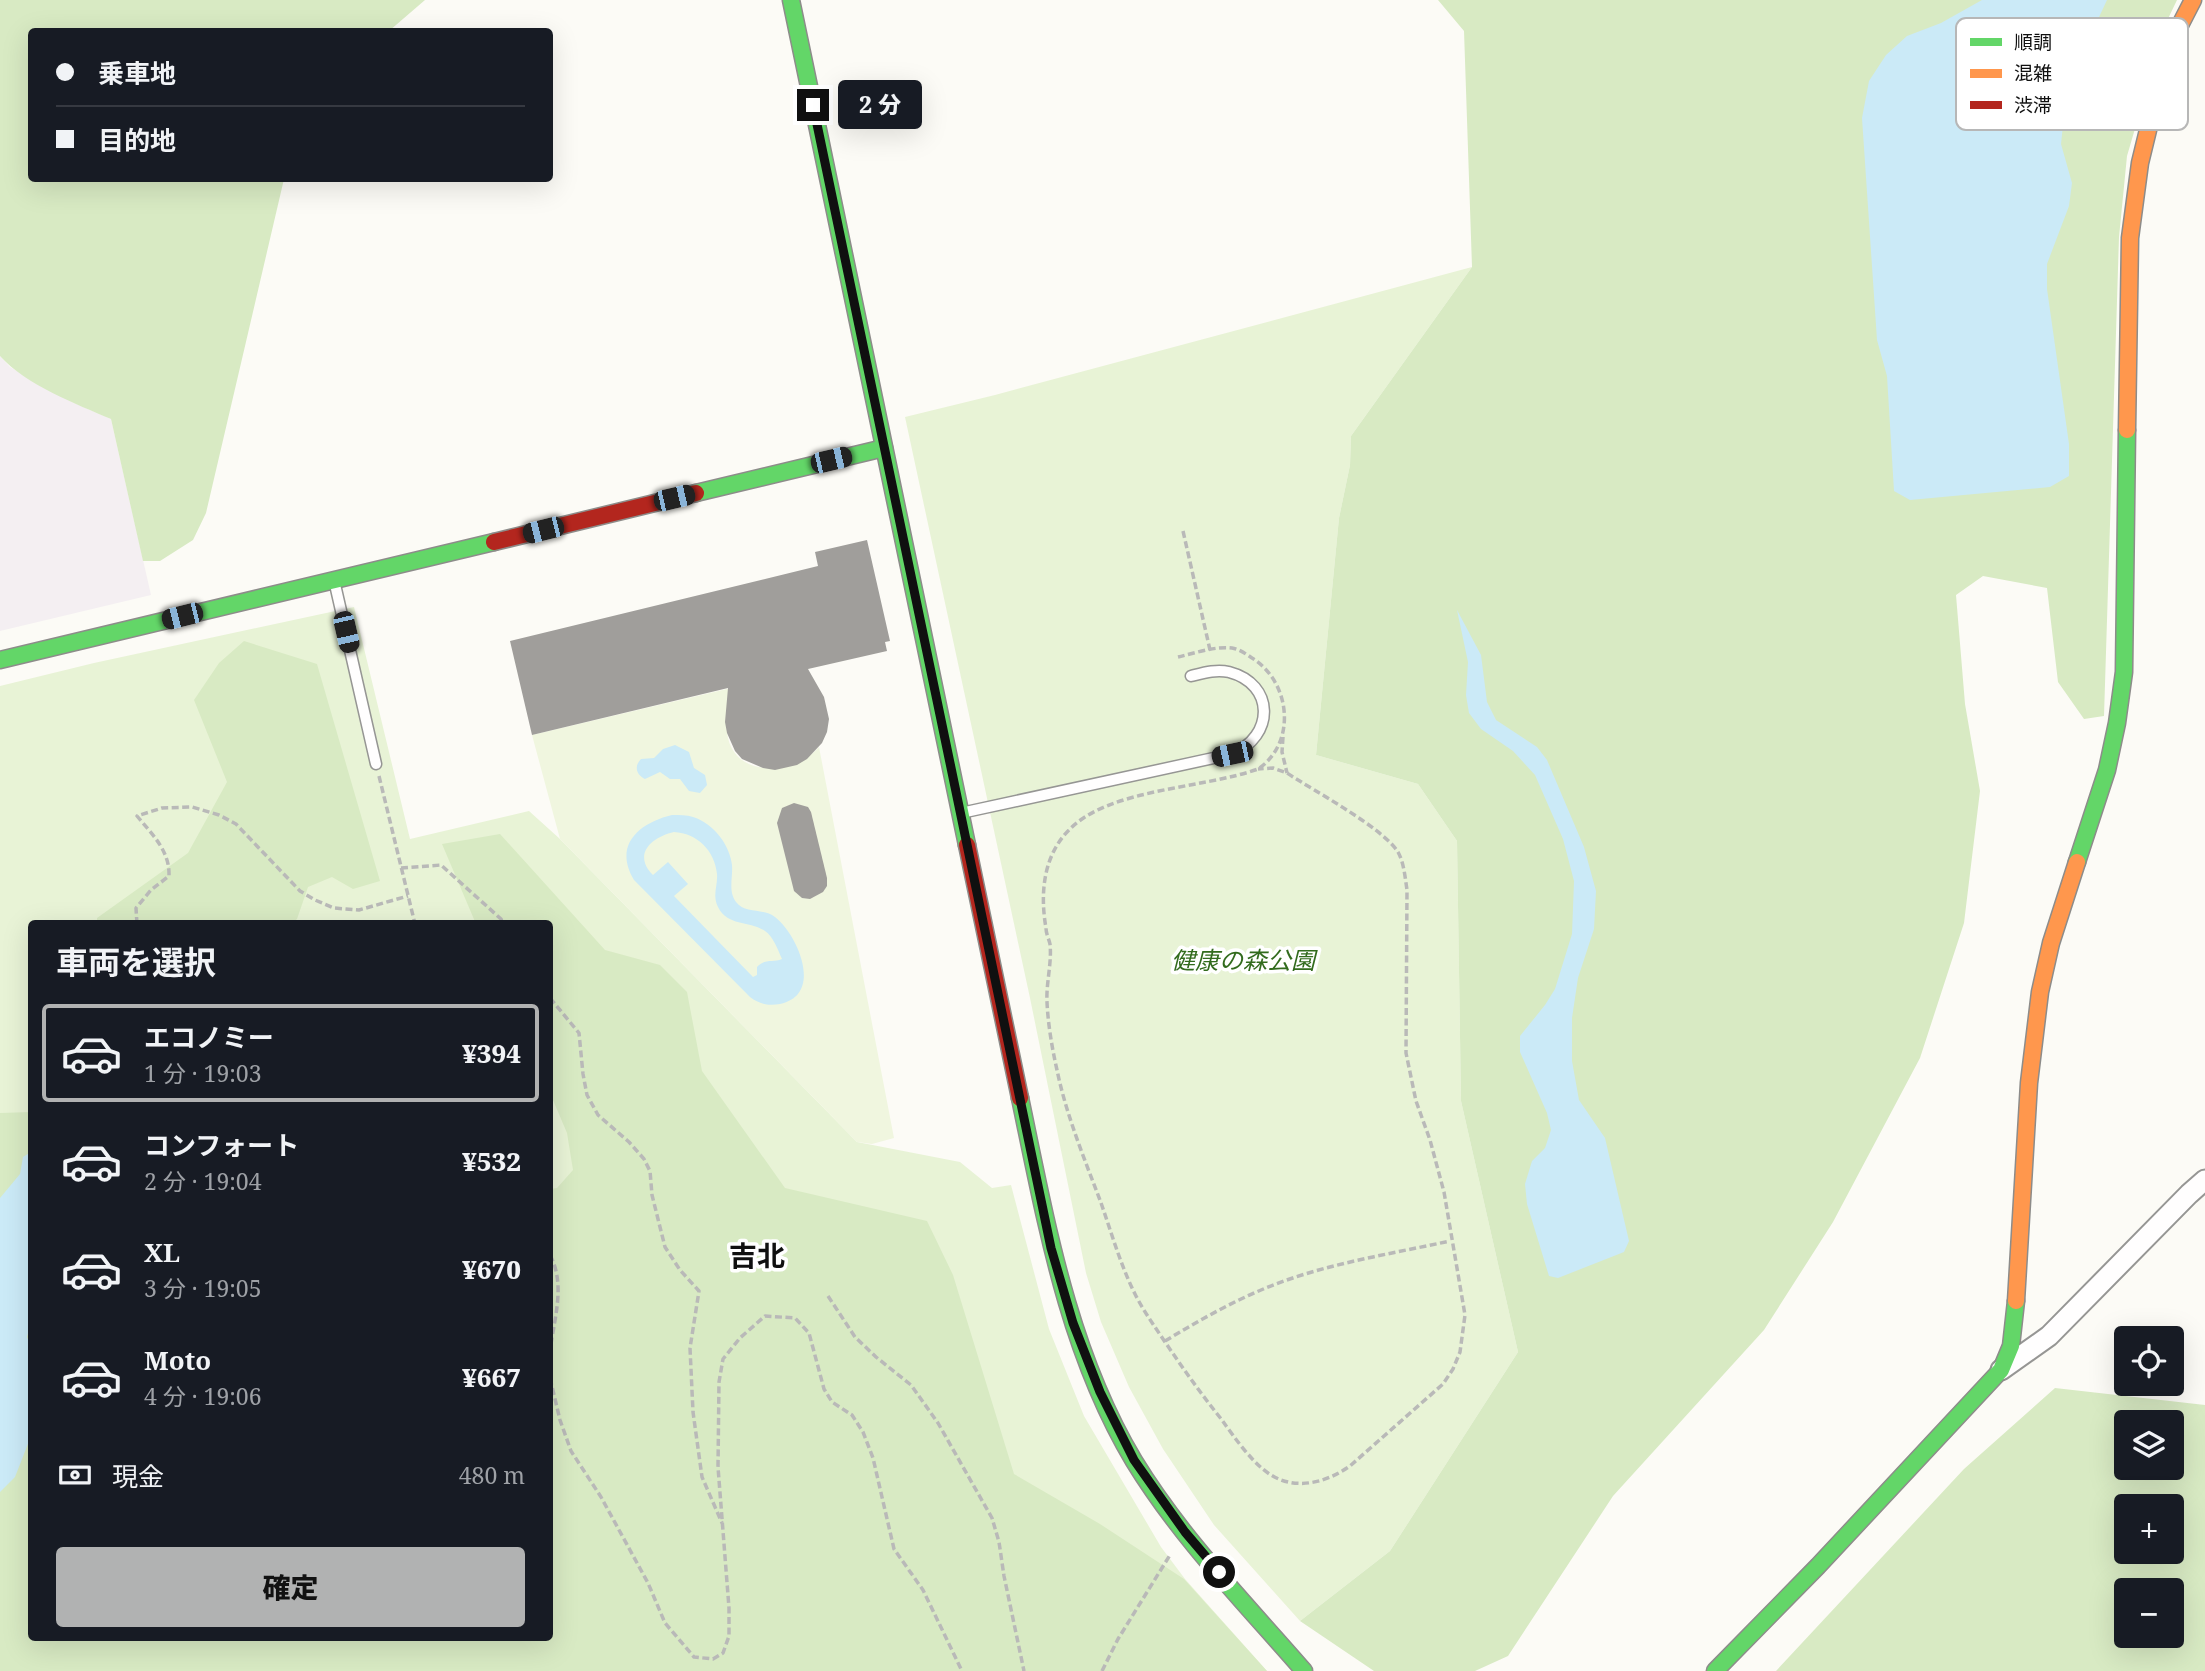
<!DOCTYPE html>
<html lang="ja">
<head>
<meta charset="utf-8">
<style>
	:root { --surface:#171b24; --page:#20242c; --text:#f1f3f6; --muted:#9ea1a6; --line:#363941; --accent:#b1b2b2 }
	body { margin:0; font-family:"Noto Serif","Noto Sans JP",serif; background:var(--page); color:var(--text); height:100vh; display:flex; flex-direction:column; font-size:26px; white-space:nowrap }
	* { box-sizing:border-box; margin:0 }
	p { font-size:23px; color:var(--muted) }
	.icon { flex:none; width:38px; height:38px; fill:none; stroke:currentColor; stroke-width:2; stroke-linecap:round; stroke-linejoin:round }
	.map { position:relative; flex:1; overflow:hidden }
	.details { position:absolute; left:28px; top:920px; width:525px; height:721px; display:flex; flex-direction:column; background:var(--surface); border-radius:7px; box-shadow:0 7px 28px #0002 }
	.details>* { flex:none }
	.hud { position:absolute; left:28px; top:28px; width:525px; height:154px; border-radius:7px; box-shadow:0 7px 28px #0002; display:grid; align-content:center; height:154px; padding:0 28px; background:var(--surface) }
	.fabs { position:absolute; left:2114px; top:1326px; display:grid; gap:14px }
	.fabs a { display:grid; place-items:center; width:70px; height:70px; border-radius:7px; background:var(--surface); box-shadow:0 7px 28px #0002; font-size:35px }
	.end { position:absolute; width:32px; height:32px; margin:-16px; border:9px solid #101010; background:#fff; box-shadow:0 0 0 4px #fff }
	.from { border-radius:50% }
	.bubble { position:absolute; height:49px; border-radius:7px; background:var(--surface); box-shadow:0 7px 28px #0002; font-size:23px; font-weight:800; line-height:49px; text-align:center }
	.car { position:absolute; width:21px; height:42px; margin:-21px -10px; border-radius:9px; box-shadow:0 0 5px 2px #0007; background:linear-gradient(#222 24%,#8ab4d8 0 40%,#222 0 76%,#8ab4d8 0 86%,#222 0) }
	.hud b { display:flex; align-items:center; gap:24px; height:66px; font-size:26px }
	.hud b+b { border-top:2px solid var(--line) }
	.hud i { width:18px; height:18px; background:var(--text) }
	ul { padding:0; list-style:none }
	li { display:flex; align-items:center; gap:21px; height:98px; margin:0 14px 10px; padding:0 14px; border:4px solid transparent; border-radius:7px }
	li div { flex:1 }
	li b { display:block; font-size:26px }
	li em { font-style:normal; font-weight:800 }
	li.on { border-color:var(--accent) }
	li>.icon { width:63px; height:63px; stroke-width:1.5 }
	h2 { padding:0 28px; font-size:32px; line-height:84px }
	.pay { display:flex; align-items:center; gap:18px; height:77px; padding:0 28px; font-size:26px }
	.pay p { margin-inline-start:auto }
	.primary-button { display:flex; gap:14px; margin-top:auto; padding:14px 28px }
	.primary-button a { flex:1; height:80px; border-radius:7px; background:var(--accent); color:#111; font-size:28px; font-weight:800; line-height:80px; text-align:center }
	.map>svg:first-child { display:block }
</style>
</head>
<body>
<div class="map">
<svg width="2205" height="1671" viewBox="0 0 2205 1671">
	<rect width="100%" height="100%" fill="#fcfbf6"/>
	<path fill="#f4eff2" d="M0,356L10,367L72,402L111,419L151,595L0,631Z"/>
	<g fill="#e8f3d6">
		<path d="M1472,267L1351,436L1350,465L1339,518L1316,755L1418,784L1457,841L1461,1101L1518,1352L1390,1551L1300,1621L1214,1525L1163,1449L1129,1387L1101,1322L1086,1273L1030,998L905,417L995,395Z"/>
		<path d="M354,607L410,839L529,811L560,839L857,1142L960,1162L992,1188L1011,1185L1049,1329L1084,1416L1161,1547L1185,1579L1267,1671H559L550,1638V924H32L31,1142L0,1185V686L94,663Z"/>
	</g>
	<g fill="#d8eac3" fill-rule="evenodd">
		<path d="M0,0H425L389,31L32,32V178L284,179L206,513L193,540L160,561H143L111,419C76,404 26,385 0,356Z"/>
		<path d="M1438,0H2177L2166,23L2127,156L2119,237L2104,716L2084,719L2058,682L2047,588L1983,576L1956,595L1965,704L1980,791L1964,923L1920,1058L1833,1222L1764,1330L1613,1496L1508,1656L1475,1671H1374L1300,1621L1390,1551L1518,1352L1461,1101L1457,841L1418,784L1316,755L1339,518L1350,465L1351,436L1472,267L1464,31Z"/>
		<path d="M244,641L317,664L380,881L353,889L332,877L308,887L297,919L291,924H97V918L188,853L227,782L194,700L219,663Z"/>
		<path d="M500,834L605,950L660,965L687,992L702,1071L785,1188L927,1221L953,1275L1014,1474L1100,1524L1184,1579L1267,1671H0V1113L31,1112L32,1638H550V1189L557,1188L573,1170L567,1133L550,1093V924H476L442,844Z"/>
		<path d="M2055,1388L2205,1405V1671H1776L1964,1469ZM2126,1423H2172V1468H2126ZM2126,1507H2172V1552H2126ZM2126,1591H2172V1636H2126Z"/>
	</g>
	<path fill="#f0f6df" d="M731,688C730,702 726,718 727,732C732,780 795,775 819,747L894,1138L872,1144L857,1142L560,839L532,735Z"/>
	<g fill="#cbeaf7" fill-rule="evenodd">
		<path d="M1982,0H2107L2092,32L2064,116L2061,144L2072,183L2069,206L2047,264V289L2069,444V476L2050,487L1910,500L1894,491L1887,376L1877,340L1862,118L1869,81L1886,55L1907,36L1941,23Z"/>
		<path d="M1457,610L1481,655L1487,702L1496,720L1537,747L1547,760L1584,847L1596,891L1594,929L1578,978L1572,1018V1061L1579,1100L1605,1138L1629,1241L1624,1252L1558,1278L1549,1276L1527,1204L1525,1184L1532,1161L1545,1148L1551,1130L1547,1113L1520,1052V1036L1545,1005L1555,989L1572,934L1574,881L1563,839L1535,775L1513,751L1481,729L1469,713L1466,695L1468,662Z"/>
		<path d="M675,745L689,752L694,768L705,775L707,785L700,793L689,791L680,779H670L660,772L645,779C636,775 634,766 641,759L654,758L663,749Z"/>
		<path d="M672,815C679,815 687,815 693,817C713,823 730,845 732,865C733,878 728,891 736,902C745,914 764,908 775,917C798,935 824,995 780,1004C768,1006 759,1004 750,997L634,880C613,845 639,823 672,815ZM674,832C697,833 715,851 717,874C718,886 712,895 718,907C728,927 749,920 765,931C773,936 778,950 782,959C773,963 765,958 757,967V975L753,977L674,896L688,884L668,862L653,875C632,854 652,837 674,832Z"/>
		<path d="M31,1152L32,1318L27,1337L32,1349L31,1436L15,1477L0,1492V1198L20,1174L23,1157Z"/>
	</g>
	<g fill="#a09e9b">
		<path d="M867,540L890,641L885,642L887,651L808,669L824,697L829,719L827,732L822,743L807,759L797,765L775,770L763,768L742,759L735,751L727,733L725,722L728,688L532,735L510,641L818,566L815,552Z"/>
		<path d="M794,803L808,807L811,812L827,878V886L823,892L810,899L802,898L794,891L777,823L782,808Z"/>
	</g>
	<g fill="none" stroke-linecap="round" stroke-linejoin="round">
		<defs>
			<g id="lane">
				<path d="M334,580L376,764"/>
				<path d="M961,813L1232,754C1275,736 1275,684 1229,672C1216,669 1203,673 1191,676"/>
			</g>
			<path id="street" d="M2001,1370L2049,1336L2189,1194L2205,1180"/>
			<g id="fast">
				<path d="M791,0L967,845"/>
				<path d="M696,493L884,448"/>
				<path d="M0,660L494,542"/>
				<path d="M2077,862L2107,770L2117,723L2124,672L2127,430"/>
				<path d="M1020,1098C1046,1222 1068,1351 1134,1461C1181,1538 1245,1603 1304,1671"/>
				<path d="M1715,1671L1818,1566L2001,1370L2011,1346L2016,1301"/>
			</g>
			<g id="slow">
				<path d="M2127,430L2130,238L2140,163L2156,97L2176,33L2193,0"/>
				<path d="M2016,1301L2029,1083L2040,992L2051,943L2077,862"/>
			</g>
			<g id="jam">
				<path d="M494,542L696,493"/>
				<path d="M967,845L1020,1098"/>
			</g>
		</defs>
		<use href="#lane" stroke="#969694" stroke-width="13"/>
		<use href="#street" stroke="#969694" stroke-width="23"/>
		<use href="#fast" stroke="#8d8c8a" stroke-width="19"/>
		<use href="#slow" stroke="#8d8c8a" stroke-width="19"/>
		<use href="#jam" stroke="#8d8c8a" stroke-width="19"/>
		<g stroke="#b9b9b8" stroke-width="3.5" stroke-dasharray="7 3.5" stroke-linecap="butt">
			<path d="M1183,531L1210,650"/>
			<path d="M1178,657C1195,653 1215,646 1232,648C1239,649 1246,654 1252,658C1291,682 1297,743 1258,769C1203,789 1109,788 1069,830C1043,856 1040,894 1046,928C1046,934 1049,939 1050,944C1052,963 1046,983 1047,1002C1048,1024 1052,1048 1057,1070C1066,1114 1084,1158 1100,1200C1111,1231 1120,1264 1135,1294C1143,1310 1153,1324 1163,1339C1182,1367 1201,1394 1222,1420C1234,1437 1253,1464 1271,1475C1297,1491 1327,1482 1350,1466L1443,1384L1453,1369L1460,1352L1465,1315L1444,1192L1430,1140L1416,1101L1406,1053L1407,890C1405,877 1404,863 1398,852C1382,827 1314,791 1287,773L1273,768L1258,769"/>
			<path d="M1283,737L1282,752L1287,773"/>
			<path d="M379,776L415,924"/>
			<path d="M401,868L441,865L501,919L503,924"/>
			<path d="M137,924L136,908L151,890L169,876C170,851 152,834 137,816L162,808L192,807L219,815L236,824L300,891L315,900L334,908L359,910L408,896"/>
			<path d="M550,998L579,1033L583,1074L587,1095L598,1115L629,1142L644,1159L650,1171L652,1195L665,1247L680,1270L699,1291L690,1348L693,1412L702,1477L722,1523"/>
			<path d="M550,1255C566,1285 554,1319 550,1351"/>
			<path d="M828,1296L855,1337L876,1357L911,1385L938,1423L992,1518L999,1542L1004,1576L1024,1671"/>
			<path d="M1165,1341C1203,1318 1242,1296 1284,1281C1337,1262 1395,1253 1450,1241"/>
			<path d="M550,1378L560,1420L571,1451L601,1497L648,1583L665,1623L694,1657L713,1659L723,1653L729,1636V1608L718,1467L719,1382L723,1359L740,1338L765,1316L795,1318L809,1333L824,1389L832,1402L852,1415L863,1432L873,1458L894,1549L923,1590L962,1671"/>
			<path d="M1102,1671L1118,1639L1170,1555"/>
		</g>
		<use href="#lane" stroke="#fffefe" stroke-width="10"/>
		<use href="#street" stroke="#fffefe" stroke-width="19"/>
		<use href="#fast" stroke="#63d668" stroke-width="16"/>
		<use href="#slow" stroke="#ff974d" stroke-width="16"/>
		<use href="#jam" stroke="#b3261e" stroke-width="16"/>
	</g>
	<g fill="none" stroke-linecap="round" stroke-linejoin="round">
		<path stroke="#101010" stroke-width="9" d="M813,105L1051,1248L1073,1323L1100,1392L1134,1460L1185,1532L1219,1572"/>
	</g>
	<g text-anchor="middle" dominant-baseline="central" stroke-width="7" stroke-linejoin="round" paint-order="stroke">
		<g font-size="24" font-style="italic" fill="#326b1d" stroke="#fff">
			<text x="1243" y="959">健康の森公園</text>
		</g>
		<g font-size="28" font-weight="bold" fill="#101010" stroke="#fff">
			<text x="757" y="1255">吉北</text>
		</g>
	</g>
	<rect x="1956" y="18" width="232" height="112" rx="10" fill="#fff" stroke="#b7b7b7" stroke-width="2"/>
	<rect x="1970" y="38" width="32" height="8" fill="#63d668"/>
	<rect x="1970" y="69" width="32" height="9" fill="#ff974d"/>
	<rect x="1970" y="101" width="32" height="8" fill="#b3261e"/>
	<g font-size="19" fill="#101010">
		<text x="2014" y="49">順調</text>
		<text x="2014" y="80">混雑</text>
		<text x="2014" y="112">渋滞</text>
	</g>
</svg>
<div class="fabs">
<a><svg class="icon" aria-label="locate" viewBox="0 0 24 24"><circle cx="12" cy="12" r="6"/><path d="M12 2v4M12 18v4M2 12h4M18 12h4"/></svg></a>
<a><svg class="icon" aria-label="layers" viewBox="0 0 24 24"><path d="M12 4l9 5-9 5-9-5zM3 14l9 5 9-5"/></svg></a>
<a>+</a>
<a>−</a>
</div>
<i class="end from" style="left:1219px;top:1572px"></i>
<i class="end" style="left:813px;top:105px"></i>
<div class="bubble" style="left:838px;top:80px;width:84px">2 分</div>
<i class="car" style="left:831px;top:460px;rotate:77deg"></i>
<i class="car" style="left:674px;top:498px;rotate:77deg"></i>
<i class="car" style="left:543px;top:530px;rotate:256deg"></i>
<i class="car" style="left:182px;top:616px;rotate:256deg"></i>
<i class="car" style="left:346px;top:632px;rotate:167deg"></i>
<i class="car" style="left:1232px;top:754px;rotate:258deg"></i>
<div class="hud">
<b><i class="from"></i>乗車地</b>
<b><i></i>目的地</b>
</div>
<section class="details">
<h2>車両を選択</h2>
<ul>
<li class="on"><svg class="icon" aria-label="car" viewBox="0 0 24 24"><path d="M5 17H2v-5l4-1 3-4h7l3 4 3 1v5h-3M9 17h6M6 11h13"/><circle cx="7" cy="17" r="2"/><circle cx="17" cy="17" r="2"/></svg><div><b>エコノミー</b><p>1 分 · 19:03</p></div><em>¥394</em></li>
<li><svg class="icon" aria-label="car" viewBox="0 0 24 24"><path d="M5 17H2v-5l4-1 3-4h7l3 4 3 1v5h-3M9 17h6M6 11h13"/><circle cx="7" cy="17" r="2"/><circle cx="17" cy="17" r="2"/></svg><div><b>コンフォート</b><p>2 分 · 19:04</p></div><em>¥532</em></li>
<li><svg class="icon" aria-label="car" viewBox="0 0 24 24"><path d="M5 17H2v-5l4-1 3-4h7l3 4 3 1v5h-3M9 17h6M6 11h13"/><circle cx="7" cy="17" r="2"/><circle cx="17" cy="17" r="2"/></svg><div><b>XL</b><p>3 分 · 19:05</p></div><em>¥670</em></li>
<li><svg class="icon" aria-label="car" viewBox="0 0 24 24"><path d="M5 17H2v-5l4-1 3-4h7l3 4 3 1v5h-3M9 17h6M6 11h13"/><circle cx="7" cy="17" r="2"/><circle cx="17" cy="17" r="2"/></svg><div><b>Moto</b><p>4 分 · 19:06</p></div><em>¥667</em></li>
</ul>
<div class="pay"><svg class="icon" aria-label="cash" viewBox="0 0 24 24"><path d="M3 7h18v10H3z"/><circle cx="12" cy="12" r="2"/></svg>現金<p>480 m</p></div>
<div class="primary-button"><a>確定</a></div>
</section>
</div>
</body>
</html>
